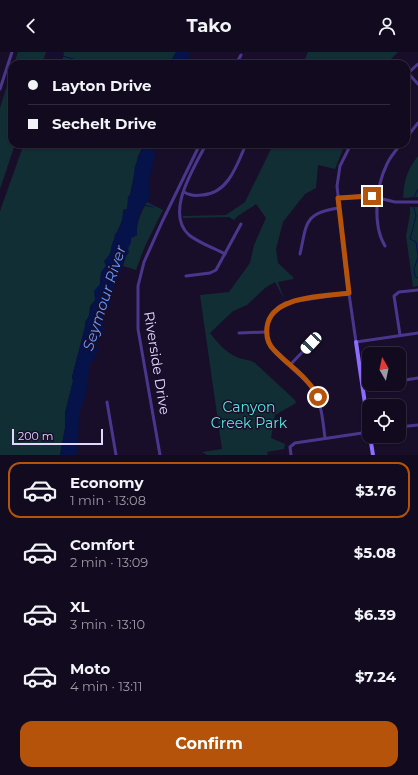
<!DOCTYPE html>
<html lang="en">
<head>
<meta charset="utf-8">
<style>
	:root { --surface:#120a1f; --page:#1b1328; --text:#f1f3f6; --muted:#9c9aa4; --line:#312b3d; --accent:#b45309 }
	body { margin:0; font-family:Montserrat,sans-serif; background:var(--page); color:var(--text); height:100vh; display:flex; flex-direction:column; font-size:15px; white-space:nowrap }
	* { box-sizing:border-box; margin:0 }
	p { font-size:13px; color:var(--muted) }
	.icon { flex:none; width:22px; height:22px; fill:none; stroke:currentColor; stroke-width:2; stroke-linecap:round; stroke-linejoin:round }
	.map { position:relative; height:403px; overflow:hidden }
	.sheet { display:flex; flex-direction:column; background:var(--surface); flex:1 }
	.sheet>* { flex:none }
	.top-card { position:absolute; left:8px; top:8px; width:402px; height:88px; border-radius:12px; box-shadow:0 1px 3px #0004,0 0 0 1px var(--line); display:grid; align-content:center; height:88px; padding:0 20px; background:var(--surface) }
	.needle { width:26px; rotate:351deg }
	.controls { position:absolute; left:362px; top:295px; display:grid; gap:8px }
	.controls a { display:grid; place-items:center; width:44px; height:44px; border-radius:8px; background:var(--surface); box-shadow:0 1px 3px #0004,0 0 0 1px var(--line); font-size:20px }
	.scale { position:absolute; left:12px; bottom:10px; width:91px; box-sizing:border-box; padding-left:4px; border:2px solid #e3d6ff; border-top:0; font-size:11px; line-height:14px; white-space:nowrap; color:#e3d6ff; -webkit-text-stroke:3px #180e29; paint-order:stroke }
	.end { position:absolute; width:18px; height:18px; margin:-9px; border:5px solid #b45309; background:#fff; box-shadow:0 0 0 2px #fff }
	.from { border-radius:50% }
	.car { position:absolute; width:12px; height:24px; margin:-12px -6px; border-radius:5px; box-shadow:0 0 3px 1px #0007; background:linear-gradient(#fff 24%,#345 0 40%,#fff 0 76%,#345 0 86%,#fff 0) }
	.top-card b { display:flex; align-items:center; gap:14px; height:38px; font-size:15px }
	.top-card b+b { border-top:1px solid var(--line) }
	.top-card i { width:10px; height:10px; background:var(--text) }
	ul { padding:7px 0 0; list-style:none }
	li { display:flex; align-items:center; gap:12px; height:56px; margin:0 8px 6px; padding:0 12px; border:2px solid transparent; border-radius:12px }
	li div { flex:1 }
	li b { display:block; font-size:15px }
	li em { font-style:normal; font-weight:700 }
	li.active { border-color:var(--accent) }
	li>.icon { width:36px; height:36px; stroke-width:1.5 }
	.action { display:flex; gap:8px; margin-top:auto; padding:8px 20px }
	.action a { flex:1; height:46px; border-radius:12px; background:var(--accent); color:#fff; font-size:16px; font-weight:700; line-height:46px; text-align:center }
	header { display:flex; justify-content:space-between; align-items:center; height:52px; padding:0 20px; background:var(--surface); font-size:18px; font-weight:700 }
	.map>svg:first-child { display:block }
</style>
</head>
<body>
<header><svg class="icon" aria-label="back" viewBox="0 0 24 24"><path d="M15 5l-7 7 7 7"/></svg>Tako<svg class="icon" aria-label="person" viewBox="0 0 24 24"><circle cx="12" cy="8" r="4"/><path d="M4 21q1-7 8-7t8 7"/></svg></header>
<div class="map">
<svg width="418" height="403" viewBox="0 0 418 403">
	<rect width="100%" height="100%" fill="#180e29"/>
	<g fill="#112e34">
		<path d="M18,0H46L42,12H14Z"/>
		<path d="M64,0H176L169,12H62Z"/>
		<path d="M308,0H398L386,12H303Z"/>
		<path d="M12,18V92H15L0,137V56Z"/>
		<path d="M24,92H144L138,104L127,157L123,158V166L112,192L111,203L105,209L106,214L101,221L100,232L95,248L90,254L89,265L85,270V275L72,325L73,329L65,361V376L60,403H0V159Z"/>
		<path d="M262,92H345L335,117L318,113L316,136L305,142L283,170L276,197L278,211L293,225V227L278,230L284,247L275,230L265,236L247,253L233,259L210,281C217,290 226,301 237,305C243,308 249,307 255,311L295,348L296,351L275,363L271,386L285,392L284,397L267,400L268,403H207L202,400L222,397L200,243L229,240L250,211L254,193L266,166L256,152C248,158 239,162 234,168L229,165L183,166V164L226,163L245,150L271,97Z"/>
		<path d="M418,104V145L403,146C404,128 407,118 418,104Z"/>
		<path d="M147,150L163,158L145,194L136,218L123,214L131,186L137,183C136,170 141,161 147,150Z"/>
		<path d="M410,155H418V234L413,235L406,184L410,162Z"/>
	</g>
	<g fill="#06124a">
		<path d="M176,0H190L188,2L189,7L184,9L183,12H169Z"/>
		<path d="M144,92H158L154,98L155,103L149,129L150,147C140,155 136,170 137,183L131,186V191L128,196L129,200L125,206L121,222L115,230L110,250L103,266V278L96,290L99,297L95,303L94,308L90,311L86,341L79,362L78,390L76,403H60L65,376V361L73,329L72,325L85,275V270C91,263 89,256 95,248L94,239L100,232L101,220L106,214L104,209C114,200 109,195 115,187L114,184C120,177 123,168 123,158L127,157L128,145L132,139L135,114Z"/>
	</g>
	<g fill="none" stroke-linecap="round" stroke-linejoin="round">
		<g stroke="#06124a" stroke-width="1">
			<path d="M48,0L77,8"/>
			<path d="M414,145L418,137"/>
			<path d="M144,153L153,155"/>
			<path d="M414,155L416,164L410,187L416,190L418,204"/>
			<path d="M418,205L414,217L415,224L418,226"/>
		</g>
		<g stroke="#4a368c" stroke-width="3">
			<path d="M236,12L241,3"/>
			<path d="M408,21L418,32"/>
			<path d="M406,23L418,12"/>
			<path d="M0,37L12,0"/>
			<path d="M406,86L418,71"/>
			<path d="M206,92C195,115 164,160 189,183C199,191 214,196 225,202"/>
			<path d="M351,92L340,114L337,134L346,221L356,290L418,281"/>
			<path d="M184,140C190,144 195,144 202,143C228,142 237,113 246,92"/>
			<path d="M338,146L366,143L395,150H418"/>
			<path d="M385,194C372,173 376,134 387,112C390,105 396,98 401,92"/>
			<path d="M300,202C307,172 303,161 339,156"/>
			<path d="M186,224L210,221L216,218L241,172"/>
			<path d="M239,281L266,280"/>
			<path d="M400,283L394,244L399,240L418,238"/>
			<path d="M290,313L311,291"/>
			<path d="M399,329L418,326"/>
			<path d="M363,334L376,332"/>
			<path d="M107,350L116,403"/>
			<path d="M399,375L418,373"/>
			<path d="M325,386C323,371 322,353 314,339C301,317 257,300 269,269C272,260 277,255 285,251L349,241"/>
			<path d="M160,403L138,277V234L144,210L162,170L200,92"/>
			<path d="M291,403L290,395L295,391L369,380"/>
		</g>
		<g stroke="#8d6dff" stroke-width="4">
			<path d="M356,290L369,379"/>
			<path d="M370,384L373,403"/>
		</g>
	</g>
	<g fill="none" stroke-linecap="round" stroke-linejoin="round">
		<path stroke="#b45309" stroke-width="5" d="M318,345C309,326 288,313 274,298C268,292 266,283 267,275C271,243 324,245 349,241L338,146L372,144"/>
	</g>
	<g text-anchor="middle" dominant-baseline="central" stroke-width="3" stroke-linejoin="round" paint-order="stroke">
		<g font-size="14" fill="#e3d6ff" stroke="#180e29">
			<text transform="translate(157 311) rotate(81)">Riverside Drive</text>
		</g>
		<g font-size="14" fill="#58e9e1" stroke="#180e29">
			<text x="249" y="355">Canyon<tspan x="249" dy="16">Creek Park</tspan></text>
		</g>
		<g font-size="15" font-style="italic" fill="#6499ff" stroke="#180e29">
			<text transform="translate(104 246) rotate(-72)">Seymour River</text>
		</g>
	</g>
</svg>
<div class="controls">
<a><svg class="needle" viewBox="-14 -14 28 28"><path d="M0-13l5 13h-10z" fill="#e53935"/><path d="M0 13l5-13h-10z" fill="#9c9aa4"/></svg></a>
<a><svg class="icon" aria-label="locate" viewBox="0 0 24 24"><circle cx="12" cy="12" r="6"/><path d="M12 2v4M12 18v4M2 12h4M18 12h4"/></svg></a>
</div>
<div class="scale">200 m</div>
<i class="end from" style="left:318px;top:345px"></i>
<i class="end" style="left:372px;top:144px"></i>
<i class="car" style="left:311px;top:291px;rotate:223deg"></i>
<div class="top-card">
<b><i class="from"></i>Layton Drive</b>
<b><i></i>Sechelt Drive</b>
</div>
</div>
<section class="sheet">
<ul>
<li class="active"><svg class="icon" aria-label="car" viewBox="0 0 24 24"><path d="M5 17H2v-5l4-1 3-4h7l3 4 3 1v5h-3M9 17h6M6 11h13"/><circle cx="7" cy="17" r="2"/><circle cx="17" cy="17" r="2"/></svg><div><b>Economy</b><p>1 min · 13:08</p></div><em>$3.76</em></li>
<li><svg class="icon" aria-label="car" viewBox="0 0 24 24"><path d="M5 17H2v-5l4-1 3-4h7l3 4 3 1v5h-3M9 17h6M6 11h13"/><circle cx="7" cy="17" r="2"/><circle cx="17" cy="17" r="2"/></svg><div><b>Comfort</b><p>2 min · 13:09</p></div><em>$5.08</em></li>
<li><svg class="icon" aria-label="car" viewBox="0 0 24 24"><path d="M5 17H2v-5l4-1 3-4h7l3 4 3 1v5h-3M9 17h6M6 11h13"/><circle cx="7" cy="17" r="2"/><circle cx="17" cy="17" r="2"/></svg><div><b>XL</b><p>3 min · 13:10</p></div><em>$6.39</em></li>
<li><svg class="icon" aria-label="car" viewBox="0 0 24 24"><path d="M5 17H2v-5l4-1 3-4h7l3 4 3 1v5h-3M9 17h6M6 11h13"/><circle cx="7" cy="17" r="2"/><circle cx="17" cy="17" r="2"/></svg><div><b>Moto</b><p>4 min · 13:11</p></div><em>$7.24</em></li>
</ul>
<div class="action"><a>Confirm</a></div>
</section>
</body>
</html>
